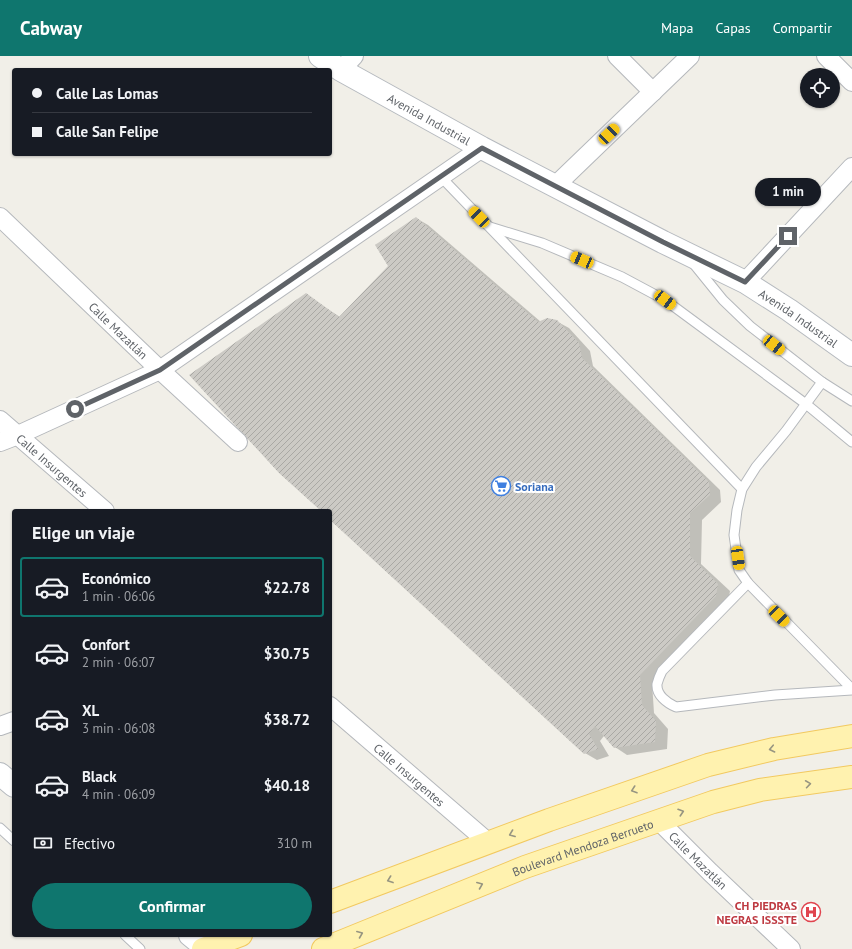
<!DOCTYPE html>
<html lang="es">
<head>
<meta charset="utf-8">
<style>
	:root { --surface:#171b24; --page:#20242c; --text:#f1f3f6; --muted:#9ea1a6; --line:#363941; --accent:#0f766e }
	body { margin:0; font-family:"PT Sans",sans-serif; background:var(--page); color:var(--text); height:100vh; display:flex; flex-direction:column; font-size:15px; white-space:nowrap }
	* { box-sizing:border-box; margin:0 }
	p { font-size:13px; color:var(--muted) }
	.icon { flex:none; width:22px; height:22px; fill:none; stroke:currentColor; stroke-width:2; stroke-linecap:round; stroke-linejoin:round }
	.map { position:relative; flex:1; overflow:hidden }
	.details { position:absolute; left:12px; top:453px; width:320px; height:428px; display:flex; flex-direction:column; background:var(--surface); border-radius:4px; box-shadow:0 1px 3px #0004 }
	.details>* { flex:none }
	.top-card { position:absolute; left:12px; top:12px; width:320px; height:88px; border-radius:4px; box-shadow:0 1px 3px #0004; display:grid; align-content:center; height:88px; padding:0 20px; background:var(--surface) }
	.tools { position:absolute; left:800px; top:12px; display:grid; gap:8px }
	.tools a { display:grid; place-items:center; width:40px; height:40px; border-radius:50%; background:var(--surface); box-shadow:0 1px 3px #0004; font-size:20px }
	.end { position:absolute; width:18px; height:18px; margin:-9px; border:5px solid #5f6368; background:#fff; box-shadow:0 0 0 2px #fff }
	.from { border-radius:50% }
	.bubble { position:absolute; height:28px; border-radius:14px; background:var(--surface); box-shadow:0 1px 3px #0004; font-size:13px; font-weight:700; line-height:28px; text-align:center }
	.car { position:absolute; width:12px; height:24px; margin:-12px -6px; border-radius:5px; box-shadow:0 0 3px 1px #0007; background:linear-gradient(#f5c518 24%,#345 0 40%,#f5c518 0 76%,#345 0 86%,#f5c518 0) }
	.top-card b { display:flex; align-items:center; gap:14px; height:38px; font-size:15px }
	.top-card b+b { border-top:1px solid var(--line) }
	.top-card i { width:10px; height:10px; background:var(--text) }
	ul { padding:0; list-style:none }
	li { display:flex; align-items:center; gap:12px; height:60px; margin:0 8px 6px; padding:0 12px; border:2px solid transparent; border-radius:4px }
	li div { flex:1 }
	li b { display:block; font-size:15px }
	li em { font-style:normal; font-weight:700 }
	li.selected { border-color:var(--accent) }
	li>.icon { width:36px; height:36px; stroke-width:1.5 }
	h2 { padding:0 20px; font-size:18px; line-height:48px }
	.pay { display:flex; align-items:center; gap:10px; height:44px; padding:0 20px; font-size:15px }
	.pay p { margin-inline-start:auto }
	.action { display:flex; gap:8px; margin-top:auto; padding:8px 20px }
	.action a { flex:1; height:46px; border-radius:24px; background:var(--accent); color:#fff; font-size:16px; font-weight:700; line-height:46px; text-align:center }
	header { display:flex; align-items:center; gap:24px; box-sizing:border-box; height:56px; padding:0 20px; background:var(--accent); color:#fff }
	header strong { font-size:19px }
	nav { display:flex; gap:22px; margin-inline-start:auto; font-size:14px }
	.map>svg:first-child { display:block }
</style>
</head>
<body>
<header>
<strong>Cabway</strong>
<nav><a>Mapa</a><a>Capas</a><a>Compartir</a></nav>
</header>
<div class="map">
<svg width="852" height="893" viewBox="0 0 852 893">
	<defs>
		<pattern id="building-hatch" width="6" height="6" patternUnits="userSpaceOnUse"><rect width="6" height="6" fill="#cccac5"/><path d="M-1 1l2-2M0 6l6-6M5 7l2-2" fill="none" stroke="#a9a8a4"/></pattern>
	</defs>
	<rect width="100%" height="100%" fill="#f1efe8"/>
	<path fill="#0003" d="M416,162L428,169L541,266L556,265L569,272L590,295L593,310L720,434L721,446L702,464L701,508L730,535L728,547L652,626L654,657L668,673L667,693L627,699L615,691L604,680L600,685L609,700L597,704L585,697L330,462V455H322L306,239L340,261L389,210Z"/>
	<path fill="url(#building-hatch)" d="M416,161L538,266L547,262L557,264L579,287L582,302L709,426L710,439L690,457V500L718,528L716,540L640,619L642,649L656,665L655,686L614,692L595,670L589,678L598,693L584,698L330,464V455H321L279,417L189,319L306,237L339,261L388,210L375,189Z"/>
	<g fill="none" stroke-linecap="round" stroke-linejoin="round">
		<defs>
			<g id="lane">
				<path d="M441,121L742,433"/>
				<path d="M490,171L542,187L622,221L665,244L806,348L852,386"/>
				<path d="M693,207L723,244L750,270L822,326L786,375L756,411L742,433L737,454L734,479L739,514L748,527L852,633"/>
				<path d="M822,326L852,345"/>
				<path d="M748,527L662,615C660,619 658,624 657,628C656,639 667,647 676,651L775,639L852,634"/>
				<path d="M0,772L14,785"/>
				<path d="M125,879L140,893"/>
			</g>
			<g id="street">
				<path d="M617,0L653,36"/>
				<path d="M826,0L852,26"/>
				<path d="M341,14L354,0"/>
				<path d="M555,130L690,0"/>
				<path id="s1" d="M0,161L160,314L238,386"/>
				<path d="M745,226L852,111"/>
				<path id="s2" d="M0,364L105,455"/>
				<path d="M0,386L18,379L160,314L482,92"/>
				<path id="s3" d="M330,650L489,787"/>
				<path d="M0,670L14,665"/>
				<path id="s4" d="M658,764L710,816L791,893"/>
			</g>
			<g id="secondary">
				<path id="s5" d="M320,0L341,14L482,92L663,186L745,226L789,254L852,299"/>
				<path d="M0,718L14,730"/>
				<path d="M190,879L207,893"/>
			</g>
			<g id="primary">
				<path d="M330,846L549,764L708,709L774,693L852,680"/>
				<path d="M203,893L241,879"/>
				<path id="s6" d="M323,893L525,811L713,746L760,734L852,721"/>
			</g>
		</defs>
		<use href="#lane" stroke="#b5b8bc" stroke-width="11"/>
		<use href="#street" stroke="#b5b8bc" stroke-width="20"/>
		<use href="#secondary" stroke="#b6babf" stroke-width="24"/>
		<use href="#primary" stroke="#f2c960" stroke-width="24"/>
		<use href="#lane" stroke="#fff" stroke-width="9"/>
		<use href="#street" stroke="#fff" stroke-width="18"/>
		<use href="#secondary" stroke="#fff" stroke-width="22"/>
		<use href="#primary" stroke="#fff2af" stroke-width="22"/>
	</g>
	<defs><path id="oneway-chevron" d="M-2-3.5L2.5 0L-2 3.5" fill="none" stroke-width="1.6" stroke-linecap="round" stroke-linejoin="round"/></defs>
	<g stroke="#979581">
		<use href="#oneway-chevron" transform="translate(772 693) rotate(168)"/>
		<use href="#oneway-chevron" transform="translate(808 728) rotate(-8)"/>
		<use href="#oneway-chevron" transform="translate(634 734) rotate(161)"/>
		<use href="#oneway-chevron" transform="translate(681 756) rotate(-18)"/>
		<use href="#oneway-chevron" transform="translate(512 778) rotate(159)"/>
		<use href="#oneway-chevron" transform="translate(390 824) rotate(160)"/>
		<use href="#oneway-chevron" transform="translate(480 829) rotate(-22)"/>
		<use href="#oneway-chevron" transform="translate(360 878) rotate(-22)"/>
	</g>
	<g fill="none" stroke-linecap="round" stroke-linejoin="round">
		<path stroke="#5f6368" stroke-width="5" d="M75,353L160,314L482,92L663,186L745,226L788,180"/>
	</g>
	<defs>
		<symbol id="supermarket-ring" viewBox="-11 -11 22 22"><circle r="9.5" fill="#fff" stroke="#3f7fe0" stroke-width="1.5"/><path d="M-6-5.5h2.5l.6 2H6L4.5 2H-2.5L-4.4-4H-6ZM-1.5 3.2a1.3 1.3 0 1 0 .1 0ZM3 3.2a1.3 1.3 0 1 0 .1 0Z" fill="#3f7fe0"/></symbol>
		<symbol id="hospital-ring" viewBox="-11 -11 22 22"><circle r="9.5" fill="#fff" stroke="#e0444e" stroke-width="1.5"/><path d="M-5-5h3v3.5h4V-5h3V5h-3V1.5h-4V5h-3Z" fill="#e0444e"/></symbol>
	</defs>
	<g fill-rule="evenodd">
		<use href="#supermarket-ring" x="490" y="419" width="22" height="22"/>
		<use href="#hospital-ring" x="800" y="845" width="22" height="22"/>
	</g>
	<g text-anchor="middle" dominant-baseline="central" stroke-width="4" stroke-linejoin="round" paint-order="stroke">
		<g font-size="12" fill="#5f6368" stroke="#fff">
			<text stroke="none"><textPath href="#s5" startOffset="126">Avenida Industrial</textPath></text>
			<text stroke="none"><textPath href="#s5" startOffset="546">Avenida Industrial</textPath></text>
			<text stroke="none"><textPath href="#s1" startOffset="164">Calle Mazatlán</textPath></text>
			<text stroke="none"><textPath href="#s2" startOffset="69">Calle Insurgentes</textPath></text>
			<text stroke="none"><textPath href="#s3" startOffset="105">Calle Insurgentes</textPath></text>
			<text stroke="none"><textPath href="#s6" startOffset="279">Boulevard Mendoza Berrueto</textPath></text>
			<text stroke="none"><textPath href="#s4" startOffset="57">Calle Mazatlán</textPath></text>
		</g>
		<g font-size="12" font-weight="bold" fill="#366cbe" stroke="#fff" text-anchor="start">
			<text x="515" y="430">Soriana</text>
		</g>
		<g font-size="12" font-weight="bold" fill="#be3a42" stroke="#fff" text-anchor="end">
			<text x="797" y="849">CH PIEDRAS<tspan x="797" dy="14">NEGRAS ISSSTE</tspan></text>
		</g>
	</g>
</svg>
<div class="tools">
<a><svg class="icon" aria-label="locate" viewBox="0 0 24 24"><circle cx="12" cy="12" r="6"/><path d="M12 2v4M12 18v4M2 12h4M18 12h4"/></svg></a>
</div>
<i class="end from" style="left:75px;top:353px"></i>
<i class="end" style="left:788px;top:180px"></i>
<div class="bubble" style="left:755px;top:122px;width:66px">1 min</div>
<i class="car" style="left:609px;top:78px;rotate:46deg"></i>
<i class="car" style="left:479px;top:161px;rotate:316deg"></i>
<i class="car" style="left:582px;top:204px;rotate:293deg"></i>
<i class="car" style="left:665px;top:244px;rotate:127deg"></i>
<i class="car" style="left:774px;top:289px;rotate:128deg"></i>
<i class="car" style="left:738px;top:502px;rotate:172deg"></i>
<i class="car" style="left:779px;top:560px;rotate:135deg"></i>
<div class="top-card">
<b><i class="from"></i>Calle Las Lomas</b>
<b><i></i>Calle San Felipe</b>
</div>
<section class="details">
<h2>Elige un viaje</h2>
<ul>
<li class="selected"><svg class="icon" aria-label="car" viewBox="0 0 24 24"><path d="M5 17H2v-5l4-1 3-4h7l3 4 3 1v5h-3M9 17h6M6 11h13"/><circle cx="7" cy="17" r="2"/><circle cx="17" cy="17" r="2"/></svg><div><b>Económico</b><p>1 min · 06:06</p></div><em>$22.78</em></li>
<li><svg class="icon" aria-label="car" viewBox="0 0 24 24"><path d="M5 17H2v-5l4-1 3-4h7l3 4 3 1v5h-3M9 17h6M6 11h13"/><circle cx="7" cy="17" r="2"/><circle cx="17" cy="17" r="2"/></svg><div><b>Confort</b><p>2 min · 06:07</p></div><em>$30.75</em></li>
<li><svg class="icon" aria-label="car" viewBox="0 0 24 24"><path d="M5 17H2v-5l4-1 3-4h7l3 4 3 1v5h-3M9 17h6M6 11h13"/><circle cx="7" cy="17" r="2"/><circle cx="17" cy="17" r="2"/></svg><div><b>XL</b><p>3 min · 06:08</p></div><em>$38.72</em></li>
<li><svg class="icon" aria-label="car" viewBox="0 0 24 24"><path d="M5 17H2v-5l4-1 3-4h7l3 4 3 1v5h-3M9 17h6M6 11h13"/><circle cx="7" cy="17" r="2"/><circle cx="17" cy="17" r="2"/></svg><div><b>Black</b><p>4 min · 06:09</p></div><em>$40.18</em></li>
</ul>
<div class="pay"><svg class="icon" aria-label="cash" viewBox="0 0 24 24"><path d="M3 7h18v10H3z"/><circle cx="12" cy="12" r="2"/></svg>Efectivo<p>310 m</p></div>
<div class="action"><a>Confirmar</a></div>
</section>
</div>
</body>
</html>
